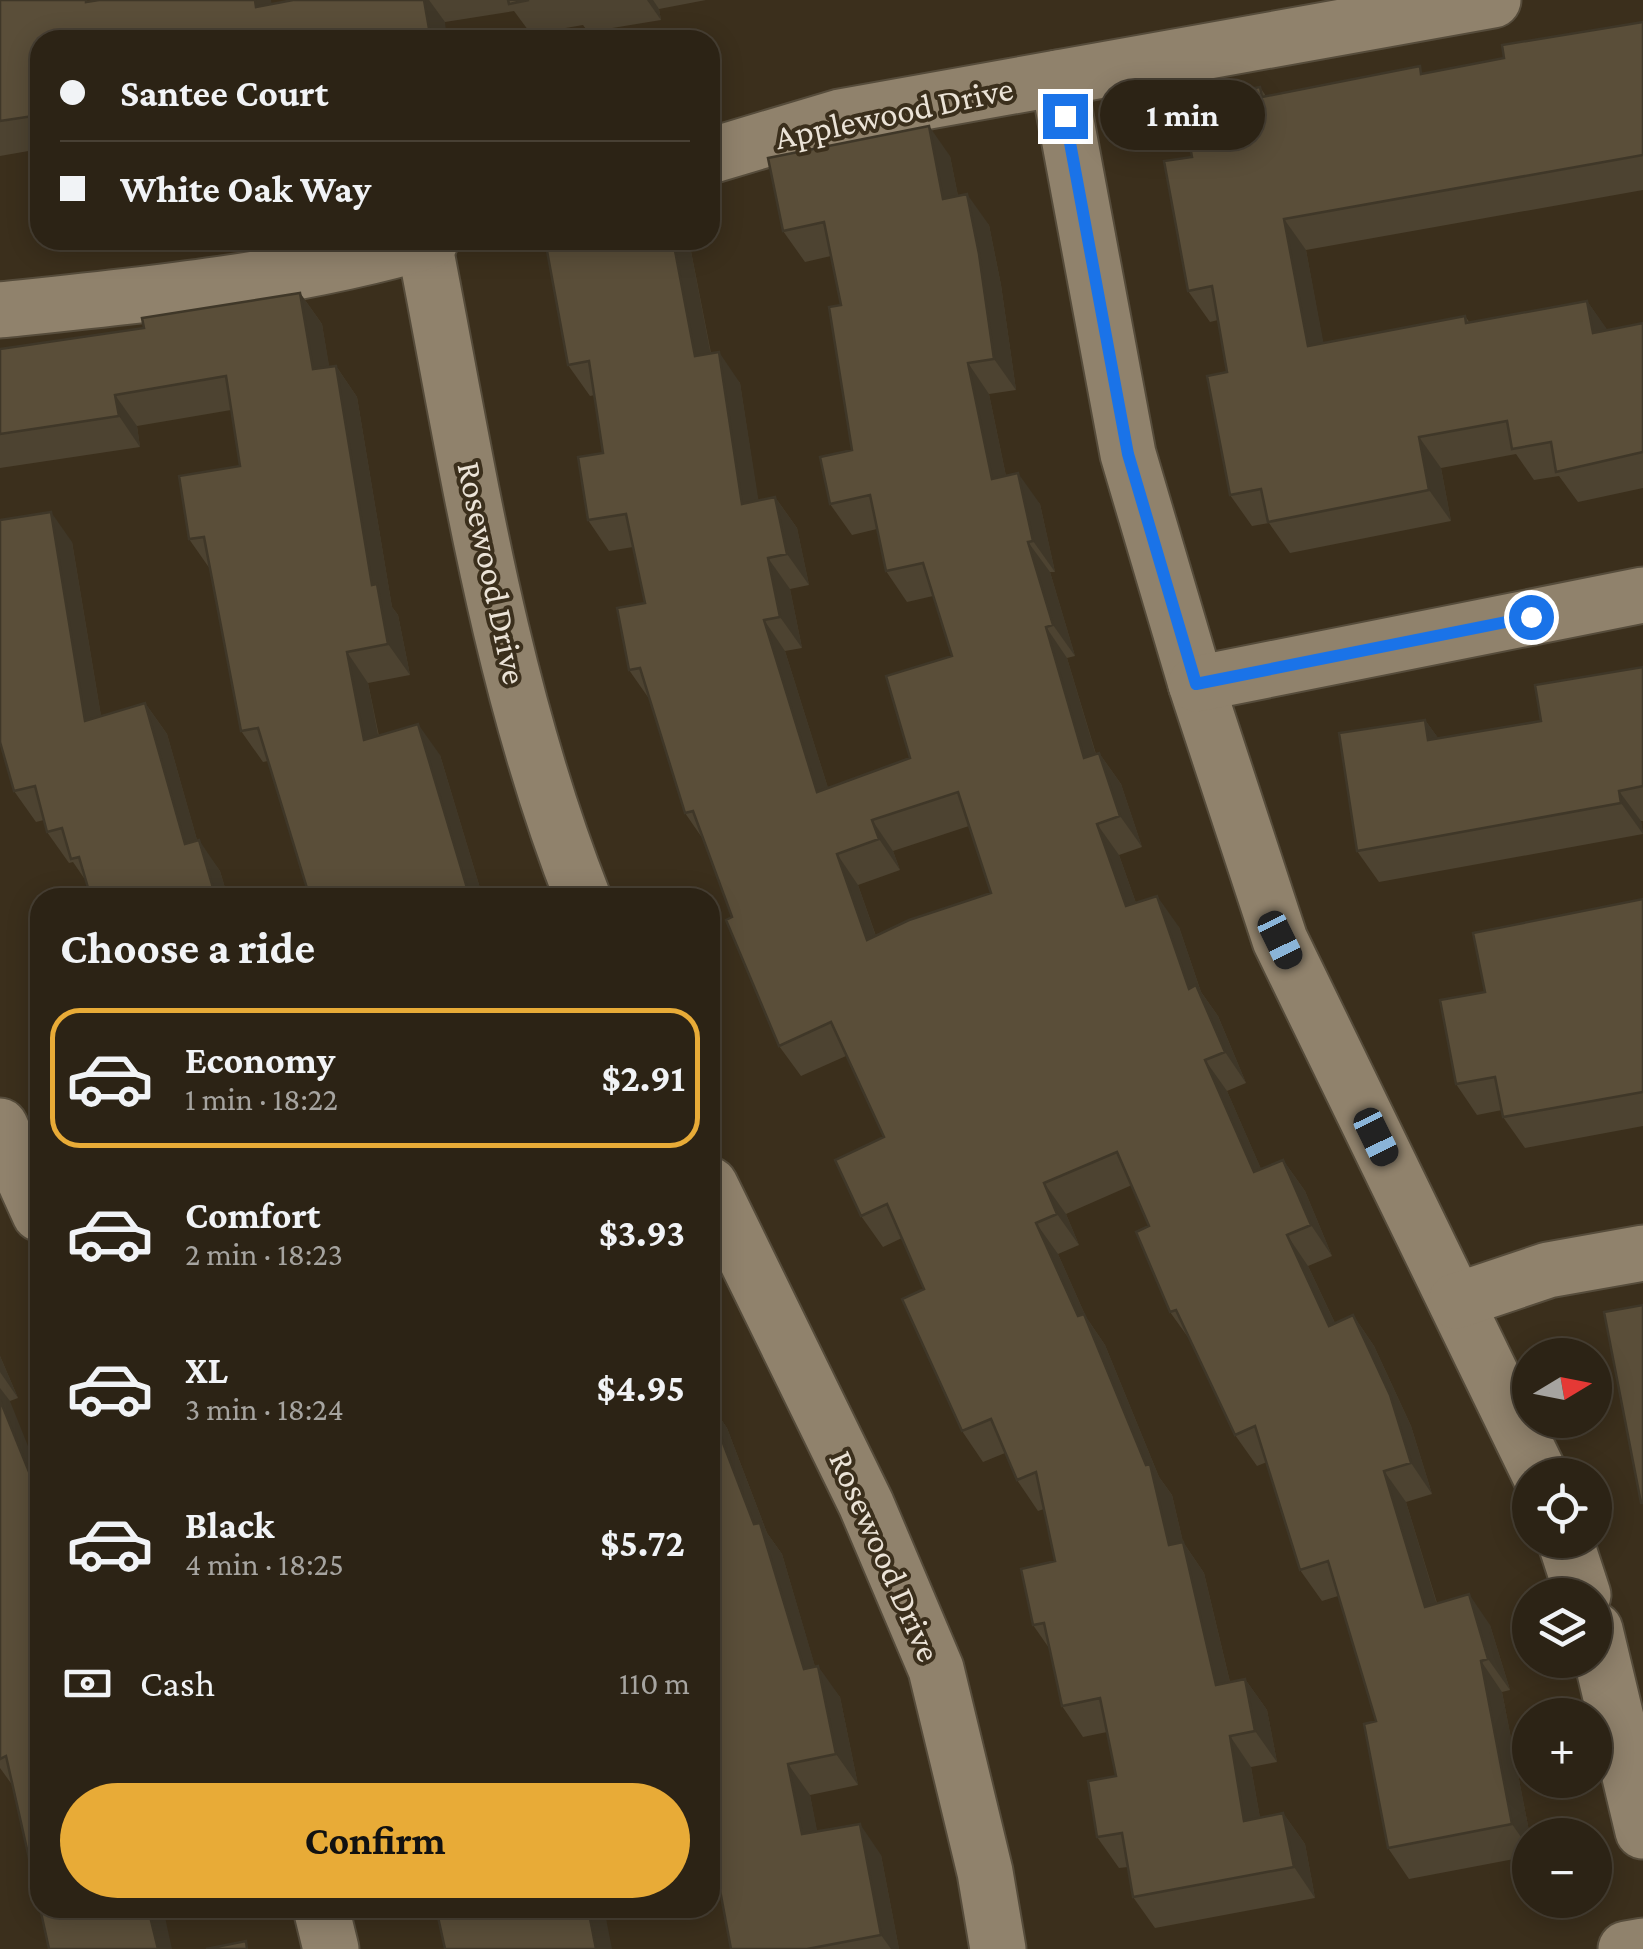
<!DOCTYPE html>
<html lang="en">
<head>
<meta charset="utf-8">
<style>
	:root { --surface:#2c2315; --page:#342b1e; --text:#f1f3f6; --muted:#a6a4a0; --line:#484034; --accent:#e8ab37 }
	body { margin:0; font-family:"Crimson Pro",serif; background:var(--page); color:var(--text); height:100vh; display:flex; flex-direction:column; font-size:38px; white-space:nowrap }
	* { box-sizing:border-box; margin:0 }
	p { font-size:32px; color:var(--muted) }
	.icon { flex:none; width:55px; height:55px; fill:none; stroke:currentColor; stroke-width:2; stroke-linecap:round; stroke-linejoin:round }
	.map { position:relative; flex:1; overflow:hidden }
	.details { position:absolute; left:30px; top:888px; width:690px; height:1030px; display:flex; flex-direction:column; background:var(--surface); border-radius:30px; box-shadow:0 5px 25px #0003,0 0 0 2px var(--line) }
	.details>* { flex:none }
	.banner { position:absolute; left:30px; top:30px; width:690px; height:220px; border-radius:30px; box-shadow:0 5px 25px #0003,0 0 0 2px var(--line); display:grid; align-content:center; height:220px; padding:0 30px; background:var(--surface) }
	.needle { width:65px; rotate:80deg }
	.tools { position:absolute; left:1512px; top:1338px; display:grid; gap:20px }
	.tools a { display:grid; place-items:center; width:100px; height:100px; border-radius:50%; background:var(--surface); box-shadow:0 5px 25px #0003,0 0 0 2px var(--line); font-size:50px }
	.end { position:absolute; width:45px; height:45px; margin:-22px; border:12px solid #1a73e8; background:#fff; box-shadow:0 0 0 5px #fff }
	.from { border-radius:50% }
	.bubble { position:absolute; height:70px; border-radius:35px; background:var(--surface); box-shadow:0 5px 25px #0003,0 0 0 2px var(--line); font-size:32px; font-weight:700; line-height:70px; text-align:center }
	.car { position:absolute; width:30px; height:60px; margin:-30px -15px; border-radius:12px; box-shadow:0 0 8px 2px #0007; background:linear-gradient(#222 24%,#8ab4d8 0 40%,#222 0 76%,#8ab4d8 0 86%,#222 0) }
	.banner b { display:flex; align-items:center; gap:35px; height:95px; font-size:38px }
	.banner b+b { border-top:2px solid var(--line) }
	.banner i { width:25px; height:25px; background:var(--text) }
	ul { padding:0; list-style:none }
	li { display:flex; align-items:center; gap:30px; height:140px; margin:0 20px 15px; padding:0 10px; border:5px solid transparent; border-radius:30px }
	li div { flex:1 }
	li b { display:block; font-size:38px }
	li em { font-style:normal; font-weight:700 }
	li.on { border-color:var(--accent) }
	li>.icon { width:90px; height:90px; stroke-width:1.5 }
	h2 { padding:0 30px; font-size:45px; line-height:120px }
	.pay { display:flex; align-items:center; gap:25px; height:110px; padding:0 30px; font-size:38px }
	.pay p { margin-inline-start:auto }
	.primary-button { display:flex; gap:20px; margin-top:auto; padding:20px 30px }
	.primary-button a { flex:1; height:115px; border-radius:60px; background:var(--accent); color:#111; font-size:40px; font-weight:700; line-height:115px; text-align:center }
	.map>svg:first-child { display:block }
</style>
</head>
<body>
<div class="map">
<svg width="1643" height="1949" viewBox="0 0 1643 1949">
	<rect width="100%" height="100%" fill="#3b2f1c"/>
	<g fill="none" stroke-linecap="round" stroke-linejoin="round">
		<defs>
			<g id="minor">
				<path d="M1058,78L1128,454L1196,684L1280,940L1540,1475"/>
				<path d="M710,156L840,117L1493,0"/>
				<path d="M424,242C467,463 500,688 583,898"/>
				<path d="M0,310C144,295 292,281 431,240"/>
				<path d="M1196,684L1643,595"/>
				<path d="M0,1126L40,1214"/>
				<path d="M710,1185L866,1504L936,1669L985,1872L998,1949"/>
				<path d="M1456,1301L1548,1270L1643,1253"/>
				<path d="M1565,1540L1583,1595"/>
				<path d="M1595,1630L1643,1831"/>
				<path d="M321,1908L331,1949"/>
				<path d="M1626,1949L1643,1946"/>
			</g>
		</defs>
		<use href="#minor" stroke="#564c3b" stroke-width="59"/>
		<use href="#minor" stroke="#90826c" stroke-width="55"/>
	</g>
	<g fill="#4d4331" fill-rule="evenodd">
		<path d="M0,0L272,4L293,0H706L659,9L661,20L588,32L583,25L531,34L514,11L445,22L40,40V149L0,156Z"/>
		<path d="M1643,22V190L1306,250L1323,343L1465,316L1470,323L1587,301L1607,330L1643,323V488L1578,502L1559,476L1534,480L1516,454L1441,468L1451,521L1290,553L1269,523L1252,526L1230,495L1227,372L1218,320L1210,322L1188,291L1192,157L1260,87L1266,96L1425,73L1504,58Z"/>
		<path d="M950,156L958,196L989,225L1001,285L1016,390L989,394L1006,476L1040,504L1055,572H1050L1075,656L1067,658L1096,754L1099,753L1121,784L1142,847L1119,855L1136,903L1179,927L1201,992L1218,1016L1246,1083L1227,1091L1261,1169L1283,1160L1305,1191L1332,1256L1308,1266L1335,1323L1353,1315L1374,1346L1411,1426L1432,1494L1406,1502L1437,1603L1490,1625L1510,1690L1502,1692L1530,1836V1856L1409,1879L1388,1848L1376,1721L1338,1596L1322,1601L1300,1570L1267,1462L1257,1466L1235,1435L1190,1340L1170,1312L1149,1226L1132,1185L1066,1214L1079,1245L1058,1254L1086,1317L1105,1345L1159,1477L1172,1495L1183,1542L1204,1573L1230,1682L1245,1679L1267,1710L1277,1762L1251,1767L1260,1818L1283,1813L1305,1844L1315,1898L1155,1928L1133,1897L1128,1867L1119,1868L1097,1837L1116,1776L1107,1732L1083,1737L1062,1706L1049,1648L1033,1625L1055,1561L1044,1509L1038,1511L1017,1480L1005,1453L983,1462L962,1431L924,1289L902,1238L883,1247L861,1216L884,1137L846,1056L801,1076L779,1046L705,842L685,813L650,700L629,670L645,603L633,547L609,551L588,520L603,453L595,395L590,396L568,365L545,240H688L689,241L711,353L740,383L758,501L775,497L797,528L809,585L790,589L802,648L785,651L828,788L910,758L952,656L933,596L907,602L886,571L877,529L852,535L830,504L852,450L841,305L831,256L805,262L783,231ZM969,826L991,893L876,936L858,885L900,870L893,851Z"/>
		<path d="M300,293L322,324L329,367L336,366L357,397L392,607L398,615L410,675L368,683L379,736L440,755L483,898H310L268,761L263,762L241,731L210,569L189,539L240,466L231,410L137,426L140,447L0,468V349L144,328Z"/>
		<path d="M72,542L101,716L145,703L167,734L197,840L220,871L228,898H91L86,881L73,862L69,863L47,832L44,820L36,822L14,791Z"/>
		<path d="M1643,667V821H1641L1643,834L1379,882L1357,851L1425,720L1438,738L1541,721Z"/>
		<path d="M1643,899V1126L1525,1148L1503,1117L1502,1110L1477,1115L1456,1084L1485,992Z"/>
		<path d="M0,1356L18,1398L10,1401L13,1786L0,1768Z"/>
		<path d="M710,1403L727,1428L767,1533L782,1554L815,1667L840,1697L858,1785L810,1795L817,1832L881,1855L899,1949H731L714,1857L710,1858Z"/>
	</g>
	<g fill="#3f3728">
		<path d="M255,0H271L278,38L256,7Z"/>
		<path d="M424,0H429L445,22L447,40H431Z"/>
		<path d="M647,0H653L659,9L661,20Z"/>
		<path d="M929,126L950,156L965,230L943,199Z"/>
		<path d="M967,194L989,225L1001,285L1016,390L994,359Z"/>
		<path d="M1284,219L1306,250L1330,377L1308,346Z"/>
		<path d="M673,240L689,241L717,387L695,356Z"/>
		<path d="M300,293L322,324L335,400L313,369Z"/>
		<path d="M1587,301L1609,332L1593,333Z"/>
		<path d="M719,352L740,383L764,535L742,504Z"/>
		<path d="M968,363L989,394L1013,510L992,479Z"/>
		<path d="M336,366L357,397L392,607L398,615L410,675L388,644L372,585Z"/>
		<path d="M115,395L137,426L140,447L119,416Z"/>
		<path d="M1419,437L1441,468L1451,521L1429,490Z"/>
		<path d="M1018,473L1040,504L1055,572L1033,541Z"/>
		<path d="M775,497L797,528L809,585L787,554Z"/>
		<path d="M51,512L72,542L107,752L85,721Z"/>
		<path d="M1028,542L1050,572L1075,656L1053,625Z"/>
		<path d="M768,558L790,589L802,648L780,617Z"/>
		<path d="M764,620L785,651L839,823L817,792Z"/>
		<path d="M1046,627L1067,658L1106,789L1084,758Z"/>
		<path d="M347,652L368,683L385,771L364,740Z"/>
		<path d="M145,703L167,734L207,875L185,844Z"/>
		<path d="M1425,720L1447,750L1428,740Z"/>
		<path d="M418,724L440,755L483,898H470Z"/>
		<path d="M1099,753L1121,784L1142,847L1120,816Z"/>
		<path d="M1619,791L1641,821L1643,834L1621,803Z"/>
		<path d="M872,820L893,851L900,870L879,839Z"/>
		<path d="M1097,824L1119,855L1148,937L1126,906Z"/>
		<path d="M199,840L220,871L228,898H216Z"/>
		<path d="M837,854L858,885L888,971L867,940Z"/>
		<path d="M1157,896L1179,927L1201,992L1218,1016L1246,1083L1225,1052L1189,989Z"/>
		<path d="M1205,1060L1227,1091L1276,1203L1254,1172Z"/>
		<path d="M1283,1160L1305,1191L1332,1256L1311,1225Z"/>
		<path d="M1044,1183L1066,1214L1079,1245L1057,1214Z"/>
		<path d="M1036,1223L1058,1254L1086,1317L1105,1345L1159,1477L1172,1495L1183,1542L1204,1573L1238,1716L1216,1685L1169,1545L1078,1316Z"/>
		<path d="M1287,1235L1308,1266L1351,1357L1329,1326Z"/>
		<path d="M1353,1315L1374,1346L1411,1426L1432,1494L1411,1463Z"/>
		<path d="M0,1356L18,1398L0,1372Z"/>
		<path d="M0,1388L10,1401L40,1476V1499L0,1400Z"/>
		<path d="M710,1403L727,1428L767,1533L782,1554L825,1700L818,1666L840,1697L858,1785L836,1754L804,1669L754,1524L710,1409Z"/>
		<path d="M1384,1471L1406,1502L1447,1638L1425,1607Z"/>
		<path d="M1469,1594L1490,1625L1510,1690L1488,1659Z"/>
		<path d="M1481,1661L1502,1692L1530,1836V1850L1512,1824Z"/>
		<path d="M1245,1679L1267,1710L1277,1762L1255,1731Z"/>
		<path d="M1230,1736L1251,1767L1266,1852L1244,1821Z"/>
		<path d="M788,1764L810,1795L824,1865L802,1834Z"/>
		<path d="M1283,1813L1305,1844L1315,1898L1294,1867Z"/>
		<path d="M860,1824L881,1855L899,1949H891L881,1935Z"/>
		<path d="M148,1908H163L172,1949H158Z"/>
		<path d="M588,1908H604L612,1949H596Z"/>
	</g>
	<g fill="#5a4e39" stroke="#3f3728" stroke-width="2.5" fill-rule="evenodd">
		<path d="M0,0H86V2L99,0H255L256,7L293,0H424L431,40H40V115L0,121Z"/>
		<path d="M508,0H529L509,4Z"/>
		<path d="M1643,22V155L1284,219L1308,346L1465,316L1466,323L1587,301L1593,333L1643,323V452L1556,472L1551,442L1512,449L1507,421L1419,437L1429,490L1268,522L1261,489L1230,495L1207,376L1227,372L1212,286L1188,291L1164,161L1192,157L1182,102L1260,87L1262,97L1420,66L1421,74L1504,58L1502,45Z"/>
		<path d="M929,126L943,199L967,194L979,254L994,359L968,363L992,479L1018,473L1033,541L1028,542L1053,625L1046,627L1084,758L1099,753L1120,816L1097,824L1126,906L1157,896L1189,989L1196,985L1225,1052L1205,1060L1254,1172L1283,1160L1311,1225L1287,1235L1329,1326L1353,1315L1390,1395L1411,1463L1384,1471L1425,1607L1469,1594L1488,1659L1481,1661L1512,1824L1388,1848L1364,1724L1376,1721L1328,1561L1300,1570L1255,1426L1235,1435L1176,1310L1170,1312L1136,1232L1149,1226L1117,1152L1044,1183L1057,1214L1036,1223L1078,1316L1084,1314L1146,1465L1150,1464L1169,1545L1183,1542L1216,1685L1245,1679L1255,1731L1230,1736L1244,1821L1283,1813L1294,1867L1133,1897L1122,1833L1097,1837L1088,1781L1116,1776L1100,1698L1062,1706L1044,1623L1033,1625L1021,1569L1055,1561L1036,1472L1017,1480L991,1419L962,1431L902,1299L924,1289L887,1204L861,1216L835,1160L884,1137L831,1022L779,1046L726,920L732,917L693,811L685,813L640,668L629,670L617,608L645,603L626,514L588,520L578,457L603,453L589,361L568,365L545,240H673L695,356L719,352L742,504L775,497L787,554L768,558L780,617L764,620L817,792L910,758L886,676L952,656L923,563L886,571L870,495L830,504L820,457L852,450L829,307L841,305L824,222L783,231L768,158ZM958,792L991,893L909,920L867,940L837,854L879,839L872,820Z"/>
		<path d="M300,293L313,369L336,366L372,585L377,584L388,644L347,652L364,740L418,724L470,898H310L258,728L241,731L204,537L189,539L179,476L240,466L226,376L115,395L119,416L0,434V349L144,328L142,318Z"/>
		<path d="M51,512L85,721L145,703L185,844L199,840L216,898H91L79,857L71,859L62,828L47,832L35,786L14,791L0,742V520Z"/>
		<path d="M1643,667V786L1619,791L1621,803L1357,851L1339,733L1425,720L1428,740L1541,721L1535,685Z"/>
		<path d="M1643,899V1092L1503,1117L1495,1077L1456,1084L1440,1000L1485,992L1473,933Z"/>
		<path d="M1643,1305V1503H1641L1604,1312Z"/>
		<path d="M0,1400L40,1499V1907L6,1756L0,1759Z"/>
		<path d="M710,1409L754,1524L760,1523L804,1669L818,1666L836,1754L788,1764L802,1834L860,1824L881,1935L807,1949H731L710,1837Z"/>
		<path d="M40,1908H148L158,1949H49Z"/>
		<path d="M436,1908H588L596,1949H445Z"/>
		<path d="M246,1941L247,1949H206Z"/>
	</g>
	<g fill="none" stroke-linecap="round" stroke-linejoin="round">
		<path stroke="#1a73e8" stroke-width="12" d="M1065,116L1128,454L1196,684L1531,617"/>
	</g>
	<g text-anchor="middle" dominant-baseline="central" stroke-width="8" stroke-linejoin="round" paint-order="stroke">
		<g font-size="35" fill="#ebe3d7" stroke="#3b2f1c">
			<text transform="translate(894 113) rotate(-12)">Applewood Drive</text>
			<text transform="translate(492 573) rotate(78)">Rosewood Drive</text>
			<text transform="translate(885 1556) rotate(66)">Rosewood Drive</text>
		</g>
	</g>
</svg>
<div class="tools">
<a><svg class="needle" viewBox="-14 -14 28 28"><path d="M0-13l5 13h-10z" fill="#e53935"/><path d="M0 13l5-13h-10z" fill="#a6a4a0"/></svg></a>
<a><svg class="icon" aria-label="locate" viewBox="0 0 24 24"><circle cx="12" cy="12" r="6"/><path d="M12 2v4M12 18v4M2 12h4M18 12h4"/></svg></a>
<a><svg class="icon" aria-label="layers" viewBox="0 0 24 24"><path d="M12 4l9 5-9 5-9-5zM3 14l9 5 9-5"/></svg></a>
<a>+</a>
<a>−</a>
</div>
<i class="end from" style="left:1531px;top:617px"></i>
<i class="end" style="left:1065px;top:116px"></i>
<div class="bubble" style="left:1100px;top:80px;width:165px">1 min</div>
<i class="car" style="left:1280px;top:940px;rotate:154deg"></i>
<i class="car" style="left:1376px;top:1137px;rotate:154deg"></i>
<div class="banner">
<b><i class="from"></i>Santee Court</b>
<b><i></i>White Oak Way</b>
</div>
<section class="details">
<h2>Choose a ride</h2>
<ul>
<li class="on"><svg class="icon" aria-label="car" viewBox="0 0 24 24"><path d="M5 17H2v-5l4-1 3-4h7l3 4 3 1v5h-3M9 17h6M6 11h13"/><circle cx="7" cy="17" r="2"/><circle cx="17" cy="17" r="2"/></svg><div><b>Economy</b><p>1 min · 18:22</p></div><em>$2.91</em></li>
<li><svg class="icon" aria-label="car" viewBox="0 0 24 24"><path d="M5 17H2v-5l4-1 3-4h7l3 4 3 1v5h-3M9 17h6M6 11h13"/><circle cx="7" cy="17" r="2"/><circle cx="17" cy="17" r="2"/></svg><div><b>Comfort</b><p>2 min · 18:23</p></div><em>$3.93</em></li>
<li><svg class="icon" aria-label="car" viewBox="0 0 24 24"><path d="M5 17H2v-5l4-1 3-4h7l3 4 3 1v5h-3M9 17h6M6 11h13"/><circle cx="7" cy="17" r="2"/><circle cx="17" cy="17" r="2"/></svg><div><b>XL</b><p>3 min · 18:24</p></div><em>$4.95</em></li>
<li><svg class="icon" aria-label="car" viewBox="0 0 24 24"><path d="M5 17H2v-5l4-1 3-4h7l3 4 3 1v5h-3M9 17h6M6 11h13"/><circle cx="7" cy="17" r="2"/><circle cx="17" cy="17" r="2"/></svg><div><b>Black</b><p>4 min · 18:25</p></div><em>$5.72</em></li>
</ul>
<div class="pay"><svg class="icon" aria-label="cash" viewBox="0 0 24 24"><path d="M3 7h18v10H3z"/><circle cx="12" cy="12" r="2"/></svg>Cash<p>110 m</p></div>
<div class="primary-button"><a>Confirm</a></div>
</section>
</div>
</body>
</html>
